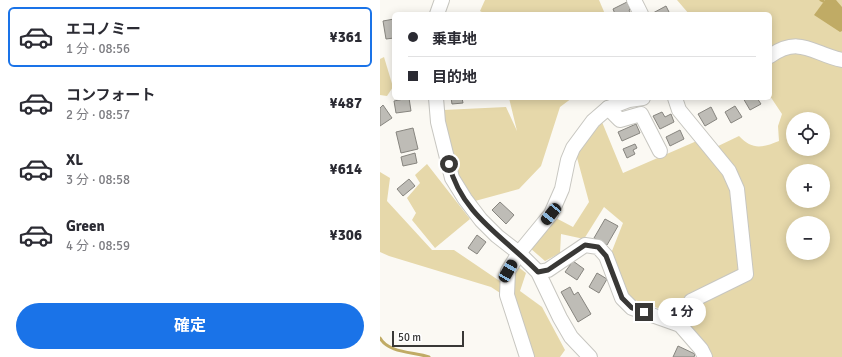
<!DOCTYPE html>
<html lang="ja">
<head>
<meta charset="utf-8">
<style>
	:root { --surface:#fff; --page:#f2f2f3; --text:#2b2b33; --muted:#7c7c81; --line:#e1e1e2; --accent:#1a73e8 }
	body { margin:0; font-family:Signika,"Noto Sans JP",sans-serif; background:var(--page); color:var(--text); height:100vh; display:flex; flex-direction:column; font-size:15px; white-space:nowrap }
	* { box-sizing:border-box; margin:0 }
	p { font-size:13px; color:var(--muted) }
	.icon { flex:none; width:22px; height:22px; fill:none; stroke:currentColor; stroke-width:2; stroke-linecap:round; stroke-linejoin:round }
	.map { position:relative; flex:1; overflow:hidden }
	.sheet { display:flex; flex-direction:column; background:var(--surface); width:380px }
	.sheet>* { flex:none }
	.hud { position:absolute; left:12px; top:12px; width:380px; height:88px; border-radius:6px; box-shadow:0 2px 10px #0003; display:grid; align-content:center; height:88px; padding:0 16px; background:var(--surface) }
	.tools { position:absolute; left:406px; top:112px; display:grid; gap:8px }
	.tools a { display:grid; place-items:center; width:44px; height:44px; border-radius:50%; background:var(--surface); box-shadow:0 2px 10px #0003; font-size:20px }
	.scale { position:absolute; left:12px; bottom:10px; width:72px; box-sizing:border-box; padding-left:4px; border:2px solid #393836; border-top:0; font-size:11px; line-height:14px; white-space:nowrap; color:#393836; -webkit-text-stroke:3px #fff; paint-order:stroke }
	.end { position:absolute; width:18px; height:18px; margin:-9px; border:5px solid #393836; background:#fff; box-shadow:0 0 0 2px #fff }
	.from { border-radius:50% }
	.bubble { position:absolute; height:28px; border-radius:14px; background:var(--surface); box-shadow:0 2px 10px #0003; font-size:13px; font-weight:700; line-height:28px; text-align:center }
	.car { position:absolute; width:12px; height:24px; margin:-12px -6px; border-radius:5px; box-shadow:0 0 3px 1px #0007; background:linear-gradient(#222 24%,#8ab4d8 0 40%,#222 0 76%,#8ab4d8 0 86%,#222 0) }
	.hud b { display:flex; align-items:center; gap:14px; height:38px; font-size:15px }
	.hud b+b { border-top:1px solid var(--line) }
	.hud i { width:10px; height:10px; background:var(--text) }
	ul { padding:7px 0 0; list-style:none }
	li { display:flex; align-items:center; gap:12px; height:60px; margin:0 8px 6px; padding:0 8px; border:2px solid transparent; border-radius:6px }
	li div { flex:1 }
	li b { display:block; font-size:15px }
	li em { font-style:normal; font-weight:700 }
	li.selected { border-color:var(--accent) }
	li>.icon { width:36px; height:36px; stroke-width:1.5 }
	.primary-button { display:flex; gap:8px; margin-top:auto; padding:8px 16px }
	.primary-button a { flex:1; height:46px; border-radius:24px; background:var(--accent); color:#fff; font-size:16px; font-weight:700; line-height:46px; text-align:center }
	main { display:flex; flex:1; min-height:0 }
	.map>svg:first-child { display:block }
</style>
</head>
<body>
<main>
<section class="sheet">
<ul>
<li class="selected"><svg class="icon" aria-label="car" viewBox="0 0 24 24"><path d="M5 17H2v-5l4-1 3-4h7l3 4 3 1v5h-3M9 17h6M6 11h13"/><circle cx="7" cy="17" r="2"/><circle cx="17" cy="17" r="2"/></svg><div><b>エコノミー</b><p>1 分 · 08:56</p></div><em>¥361</em></li>
<li><svg class="icon" aria-label="car" viewBox="0 0 24 24"><path d="M5 17H2v-5l4-1 3-4h7l3 4 3 1v5h-3M9 17h6M6 11h13"/><circle cx="7" cy="17" r="2"/><circle cx="17" cy="17" r="2"/></svg><div><b>コンフォート</b><p>2 分 · 08:57</p></div><em>¥487</em></li>
<li><svg class="icon" aria-label="car" viewBox="0 0 24 24"><path d="M5 17H2v-5l4-1 3-4h7l3 4 3 1v5h-3M9 17h6M6 11h13"/><circle cx="7" cy="17" r="2"/><circle cx="17" cy="17" r="2"/></svg><div><b>XL</b><p>3 分 · 08:58</p></div><em>¥614</em></li>
<li><svg class="icon" aria-label="car" viewBox="0 0 24 24"><path d="M5 17H2v-5l4-1 3-4h7l3 4 3 1v5h-3M9 17h6M6 11h13"/><circle cx="7" cy="17" r="2"/><circle cx="17" cy="17" r="2"/></svg><div><b>Green</b><p>4 分 · 08:59</p></div><em>¥306</em></li>
</ul>
<div class="primary-button"><a>確定</a></div>
</section>
<div class="map">
<svg width="462" height="357" viewBox="0 0 462 357">
	<rect width="100%" height="100%" fill="#fbf9f3"/>
	<g fill="#e6d8aa" fill-rule="evenodd">
		<path d="M105,0H219L225,14H105L100,11Z"/>
		<path d="M297,0H462V357H333L304,322L286,311L249,298L230,256L243,223L224,207L204,239L181,234L180,253L165,261L150,248L174,217L193,227L209,202L196,154L222,122L243,173L319,140L334,148L359,136C372,150 382,148 399,141L398,126L402,114L390,96V14H309ZM413,119H443V149H413ZM413,171H443V201H413ZM413,223H443V253H413Z"/>
		<path d="M4,57L13,87L7,96L0,95V59Z"/>
		<path d="M129,98H192L180,107L161,166L139,189L95,201L75,169L66,137L63,110L126,107L137,131Z"/>
		<path d="M47,164L90,219L55,248L32,220L36,213L27,198L40,183L35,175Z"/>
		<path d="M0,172L10,178L7,201L52,250H74L130,288L137,266L146,273L140,291L162,307L185,350L180,357H152L134,302L111,287L9,256L0,252Z"/>
	</g>
	<path fill="#c0ab65" d="M445,0H456L462,7V31L460,32L434,15Z"/>
	<g fill="none" stroke-linecap="round" stroke-linejoin="round">
		<g stroke="#c0ab65" stroke-width="3">
			<path d="M441,0L443,1"/>
			<path d="M0,338C8,353 34,352 49,357"/>
		</g>
	</g>
	<g fill="#bebcb6" stroke="#87857f">
		<path d="M247,2L250,9L249,10L251,14H235L233,9Z"/>
		<path d="M286,6L290,14H273V13Z"/>
		<path d="M14,19V38L6,39L3,21Z"/>
		<path d="M29,98L31,111L16,113L14,101Z"/>
		<path d="M71,98H82L83,103L72,104Z"/>
		<path d="M363,98H377L381,104L370,110Z"/>
		<path d="M3,105L12,118L0,126V108Z"/>
		<path d="M355,106L362,117L351,123L345,112Z"/>
		<path d="M331,107L337,119L325,126L318,114Z"/>
		<path d="M282,112L285,117L291,114L294,122L280,129L273,116Z"/>
		<path d="M256,124L260,133L242,141L238,132Z"/>
		<path d="M33,128L38,149L21,153L16,132Z"/>
		<path d="M300,130L304,139L290,146L286,137Z"/>
		<path d="M255,144L257,148L253,150L255,154L247,158L243,149Z"/>
		<path d="M35,153L37,163L23,166L21,157Z"/>
		<path d="M29,179L35,186L23,196L17,189Z"/>
		<path d="M120,202L134,215L126,224L112,210Z"/>
		<path d="M225,219L238,226L227,245L214,238Z"/>
		<path d="M97,235L106,242L97,254L88,248Z"/>
		<path d="M193,261L204,269L197,280L185,272Z"/>
		<path d="M217,273L227,279L219,293L209,287Z"/>
		<path d="M190,287L194,295L198,292L211,314L198,322L181,292Z"/>
		<path d="M298,346L315,354L314,357H293Z"/>
	</g>
	<g fill="none" stroke-linecap="round" stroke-linejoin="round">
		<defs>
			<g id="minor">
				<path d="M254,0L261,14"/>
				<path d="M57,14L62,0"/>
				<path d="M390,56C420,35 433,54 462,60"/>
				<path d="M56,98L58,122L72,178L85,199L101,220L117,236L139,253L158,272L180,318L191,337L210,357"/>
				<path d="M295,98L299,110L349,171L357,189L366,274L311,301L300,325"/>
				<path d="M228,108L240,120L261,114L280,151"/>
				<path d="M158,272L168,270L205,245L218,247L226,256L242,298L252,308L300,325L321,349L325,357"/>
				<path d="M147,357L127,295L128,271L139,253L171,214L182,189L188,160L193,148L213,121L228,108L249,100L263,98"/>
			</g>
		</defs>
		<use href="#minor" stroke="#c7c6c0" stroke-width="16"/>
		<use href="#minor" stroke="#fff" stroke-width="14"/>
	</g>
	<g fill="none" stroke-linecap="round" stroke-linejoin="round">
		<path stroke="#393836" stroke-width="5" d="M69,164C81,214 124,237 158,272L168,270L205,245L218,247L226,256L242,298L252,308L264,312"/>
	</g>
</svg>
<div class="tools">
<a><svg class="icon" aria-label="locate" viewBox="0 0 24 24"><circle cx="12" cy="12" r="6"/><path d="M12 2v4M12 18v4M2 12h4M18 12h4"/></svg></a>
<a>+</a>
<a>−</a>
</div>
<div class="scale">50 m</div>
<i class="end from" style="left:69px;top:164px"></i>
<i class="end" style="left:264px;top:312px"></i>
<div class="bubble" style="left:278px;top:298px;width:48px">1 分</div>
<i class="car" style="left:171px;top:214px;rotate:219deg"></i>
<i class="car" style="left:128px;top:271px;rotate:30deg"></i>
<div class="hud">
<b><i class="from"></i>乗車地</b>
<b><i></i>目的地</b>
</div>
</div>
</main>
</body>
</html>
